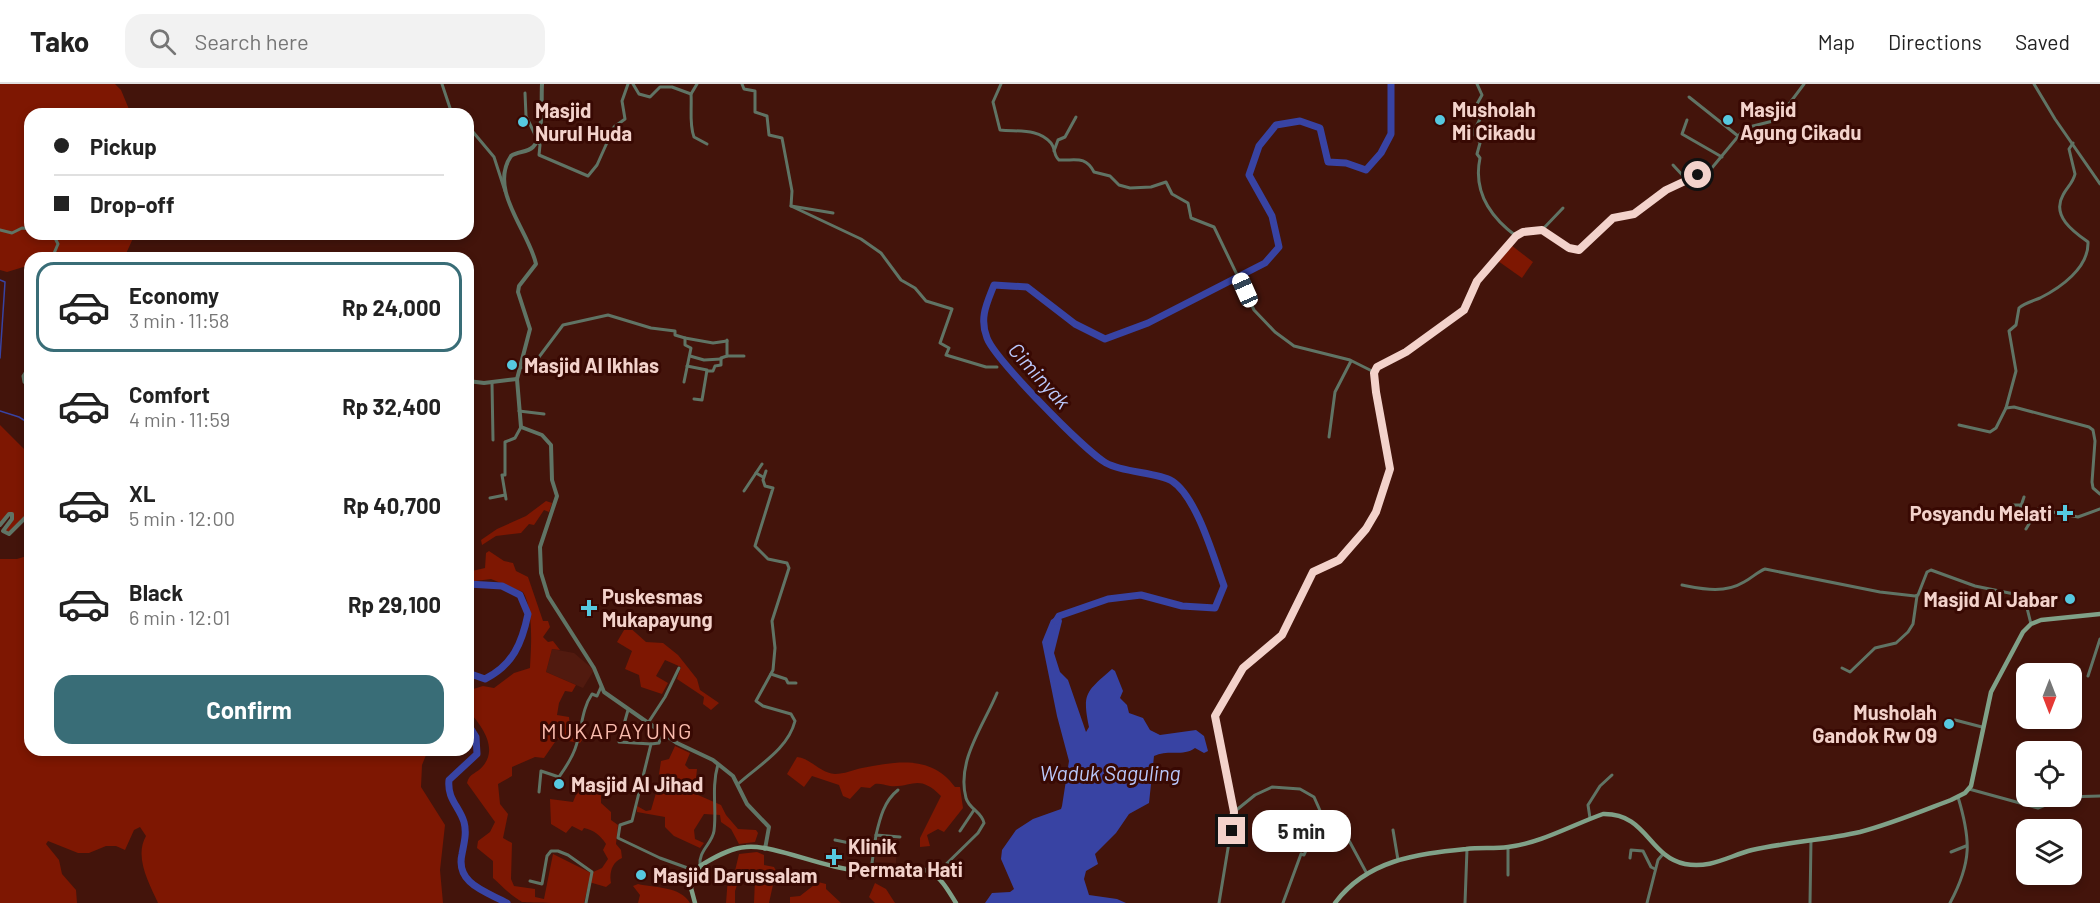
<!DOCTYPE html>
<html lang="en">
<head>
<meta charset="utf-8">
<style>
	:root { --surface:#fff; --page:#f2f2f2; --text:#222; --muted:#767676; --line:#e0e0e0; --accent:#396d77 }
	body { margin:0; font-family:Barlow,sans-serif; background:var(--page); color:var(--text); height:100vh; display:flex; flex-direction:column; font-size:22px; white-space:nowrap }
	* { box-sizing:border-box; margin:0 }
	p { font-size:20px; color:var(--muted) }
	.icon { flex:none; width:33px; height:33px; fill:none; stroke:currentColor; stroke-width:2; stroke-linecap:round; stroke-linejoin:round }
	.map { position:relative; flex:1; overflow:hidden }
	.side { position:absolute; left:24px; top:168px; width:450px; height:504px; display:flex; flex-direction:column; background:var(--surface); border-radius:18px; box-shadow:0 3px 9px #0003 }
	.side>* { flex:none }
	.hud { position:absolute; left:24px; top:24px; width:450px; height:132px; border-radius:18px; box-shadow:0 3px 9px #0003; display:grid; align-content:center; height:132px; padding:0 30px; background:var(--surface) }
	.needle { width:39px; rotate:180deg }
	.controls { position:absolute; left:2016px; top:579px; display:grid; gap:12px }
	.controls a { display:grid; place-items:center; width:66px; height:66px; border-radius:12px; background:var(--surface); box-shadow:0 3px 9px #0003; font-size:30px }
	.end { position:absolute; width:27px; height:27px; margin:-14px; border:8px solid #f3d2cb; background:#111; box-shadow:0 0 0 3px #111 }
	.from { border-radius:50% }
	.bubble { position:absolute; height:42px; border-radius:18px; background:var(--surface); box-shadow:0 3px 9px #0003; font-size:20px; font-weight:700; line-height:42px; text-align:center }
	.car { position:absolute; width:18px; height:36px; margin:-18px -9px; border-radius:8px; box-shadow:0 0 4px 2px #0007; background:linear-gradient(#fff 24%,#345 0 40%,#fff 0 76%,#345 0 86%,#fff 0) }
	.hud b { display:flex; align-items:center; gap:21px; height:57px; font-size:22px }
	.hud b+b { border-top:2px solid var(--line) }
	.hud i { width:15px; height:15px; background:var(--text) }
	ul { padding:10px 0 0; list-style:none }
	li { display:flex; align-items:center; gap:18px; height:90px; margin:0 12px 9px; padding:0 18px; border:3px solid transparent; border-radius:18px }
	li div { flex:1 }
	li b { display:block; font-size:22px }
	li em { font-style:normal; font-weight:700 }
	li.selected { border-color:var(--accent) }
	li>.icon { width:54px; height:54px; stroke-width:1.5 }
	.button { display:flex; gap:12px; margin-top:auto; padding:12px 30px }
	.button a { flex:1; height:69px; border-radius:18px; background:var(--accent); color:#fff; font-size:24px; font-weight:700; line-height:69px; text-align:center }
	header { display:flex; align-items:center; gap:36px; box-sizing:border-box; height:84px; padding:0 30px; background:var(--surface); border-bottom:2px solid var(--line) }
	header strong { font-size:28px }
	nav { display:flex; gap:33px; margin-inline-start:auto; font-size:21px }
	.search { width:420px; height:54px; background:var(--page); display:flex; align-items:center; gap:15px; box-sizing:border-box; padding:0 21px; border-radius:18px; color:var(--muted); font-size:22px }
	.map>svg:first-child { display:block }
</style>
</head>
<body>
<header>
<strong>Tako</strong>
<div class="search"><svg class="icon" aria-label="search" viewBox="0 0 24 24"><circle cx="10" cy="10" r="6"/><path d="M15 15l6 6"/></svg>Search here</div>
<nav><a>Map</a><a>Directions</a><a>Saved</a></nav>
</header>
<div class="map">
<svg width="2100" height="819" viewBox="0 0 2100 819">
	<rect width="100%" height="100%" fill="#43140b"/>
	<g fill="#511a0f">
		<path d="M552,565L574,569L594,586L583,604L546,588Z"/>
		<path d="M876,754L897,755L896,779L875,778Z"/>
	</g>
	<g fill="#7e1702">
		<path d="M0,0H115L121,6L131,30H30V150H135L124,174H30V181L7,188L0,186Z"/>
		<path d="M1511,161L1533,178L1522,194L1498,177Z"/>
		<path d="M0,341L30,371V428L26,429L23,437L10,449H4L13,436L12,429L0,440Z"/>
		<path d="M546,417L552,419L549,428L544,426L534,441L529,440L521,449L496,452L482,461L481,456L497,445L526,432Z"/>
		<path d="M489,467L504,477L513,479L516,487L528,493L543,537H548L550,543L543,553L548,558L553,557L560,566L552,565L546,588L576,601L572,608L565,607L559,619L557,631L569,633L570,643L576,646L582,656L580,659L557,655L544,674L535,673L512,683V692L498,700L500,720L508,730L503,754L512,759L511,795L514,802L535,805V813L544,815L553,770L591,789L602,784L608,775L603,766L606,760C601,752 594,746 584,744L582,747L572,742L566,749L551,740L550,715L573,718L580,701L587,699L601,708V719L611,728V736L618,741L616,760L621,766L622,774C612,778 609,789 611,799L606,803L589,798L584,819C571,819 531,819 522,818C510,811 502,802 493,794V777L477,764L478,757L490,748L495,738L467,699C469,689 478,689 483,682C499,663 480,640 468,626L470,606L483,602L494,604L514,589L530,584C531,564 534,526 523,508L491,495L468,498V491L472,487L485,484L486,469Z"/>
		<path d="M30,471V666H428L422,681L421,703L445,741L440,786L443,819H158C149,799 134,773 146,752L140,743L134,746L125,766L116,762H106L89,769H78L48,757L46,760L59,776L62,790L76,806L77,819H0V475H17Z"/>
		<path d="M627,541L646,558L663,559L678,571L697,595L700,606L719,619L711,626L703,620L704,613L677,595L681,583L665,576L656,592L668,599L662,610L641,603L639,591L625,585L632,567L617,558Z"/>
		<path d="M675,662L690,669L685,681L689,685H697L695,704L698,711L721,721L726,731L738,745L756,746L758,749L755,758L739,760L731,745L721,738L720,731L704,730L694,746L695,755L704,759L700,764L674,752L665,743V733L637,728V722L646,727L651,726L661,692L659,690L661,677L669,675Z"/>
		<path d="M797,673C810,674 820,689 835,690C844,690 853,686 862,684C897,677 932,671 955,703H960L963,724L944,748L938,745L927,751L930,762L920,763V754L941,712C918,689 913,704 890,702C884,701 880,699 875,700L870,704L861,703L850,715L843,712L839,701L812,692L804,703L787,690Z"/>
		<path d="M757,768L764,771V781L774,783L776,787L769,819H754L755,795L747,790L740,792L735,807V819H726L728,793L734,791L739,770Z"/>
		<path d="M818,798L826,800V805L841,819H790V813L800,812Z"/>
		<path d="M875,799L886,805L895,819H875L869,813Z"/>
		<path d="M638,800C655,804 680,802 690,819H638L640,811L633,802Z"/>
	</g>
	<path fill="#3843a3" d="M1060,530L1062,537L1054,569L1060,588L1068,596L1086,648L1089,643C1082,609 1086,608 1112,585L1115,587L1123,607L1120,614L1127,621L1129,629L1143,634L1150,646L1160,651L1196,646L1204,652L1208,667L1204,669L1195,664C1183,673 1168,665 1154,672L1149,719L1129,730L1116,749L1095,770L1098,780L1086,787L1084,795L1089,811L1117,815L1126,819H985L992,809L1010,808L1014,805L1001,775L1002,766L1016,746L1033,735L1061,725L1062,722L1069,677L1057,632L1042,558L1051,536Z"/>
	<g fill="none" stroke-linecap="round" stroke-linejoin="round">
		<g stroke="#3843a3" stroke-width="1.5">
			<path d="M0,196L5,198L0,274"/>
			<path d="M0,327L19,333L30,340"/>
		</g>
		<g stroke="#3843a3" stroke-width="7">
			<path d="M468,500L502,502L520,511L528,530C522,559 513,581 485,595L468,589"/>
			<path d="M1056,537L1059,532L1108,515L1141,511L1182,522L1215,524L1224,502C1214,475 1197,413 1172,397C1157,388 1124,389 1106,379C1085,367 995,275 987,254C979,234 987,219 994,201L1027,203L1075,240L1105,255L1148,239L1265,179L1279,163L1272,132L1249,91L1259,62L1276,41L1300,37L1320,44L1328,78L1346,79L1366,86L1381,69L1391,50V0"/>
			<path d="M468,640L476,653L477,670L449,696C447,715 459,722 464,738C467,749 464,759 462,770C455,800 487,808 507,819"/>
		</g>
		<g stroke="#607465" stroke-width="3">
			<path d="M442,0L452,30"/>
			<path d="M633,0L639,10L650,13L660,3H672L691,10L697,0"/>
			<path d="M742,0L744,5L755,7V28L767,32L769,51L782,54L792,107L791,122L861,155L881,169L901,196L915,204L926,217L952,225L940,259L949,264L946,271L986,283H997"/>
			<path d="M1001,0L993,18L1000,46C1018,48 1038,44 1051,59C1056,65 1053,71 1059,76C1075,77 1085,71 1094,88L1110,92L1119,101L1130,104L1151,103L1166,98L1172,110L1188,119L1191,134L1214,143L1254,226L1275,248L1294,262L1350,276L1374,288"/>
			<path d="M1477,0L1482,11L1477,20L1482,31L1473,49L1480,59L1477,70L1480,74C1473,107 1489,132 1516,152"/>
			<path d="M2034,0L2055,35L2100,100"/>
			<path d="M525,9L526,32L540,61L539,71L588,92L597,81L614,43L625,35L622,17L628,0"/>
			<path d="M691,10C692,25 689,40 694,53L707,60"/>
			<path d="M1689,13L1738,52"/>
			<path d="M1687,36L1682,50L1722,73"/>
			<path d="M468,42L494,73L505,107"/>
			<path d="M1054,67L1058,56L1065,53L1076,33"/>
			<path d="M1673,81L1686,95"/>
			<path d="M791,122L833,129"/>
			<path d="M0,146L12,149L22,144L30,145"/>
			<path d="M1542,146L1563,124"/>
			<path d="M52,174L58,160L53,150"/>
			<path d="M685,254L713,259L727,257"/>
			<path d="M690,272L704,276L721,275"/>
			<path d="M727,272H744"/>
			<path d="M30,281L23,292L24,298L30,303"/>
			<path d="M687,282L707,286L702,316L694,315"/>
			<path d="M520,283L530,285L563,241L608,231L651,244L675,247V251L685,254V261L691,264L684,298"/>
			<path d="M707,287H713L715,282L721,281V274L727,272V256"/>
			<path d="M492,299L493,356"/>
			<path d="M2006,324L2016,287L2009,247L2016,241L2019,224C2024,219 2033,217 2040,214C2060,204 2089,184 2088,158C2074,148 2051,132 2063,111C2067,103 2073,99 2075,90L2069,65L2073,59"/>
			<path d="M519,327L544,330"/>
			<path d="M1959,341L1990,348L1996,344L2006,324L2014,323L2089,343L2093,346L2095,357L2092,398L2093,404L2100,410"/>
			<path d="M1329,353L1335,308L1351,277"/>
			<path d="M756,389L762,380"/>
			<path d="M744,407L756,389L763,393"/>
			<path d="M2024,413L2020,425L2032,431"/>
			<path d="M490,414L505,411"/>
			<path d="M506,415L502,391H505V358L515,354L521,343"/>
			<path d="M1999,428L2009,421H2021"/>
			<path d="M2026,445L2038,425L2078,433L2100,425"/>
			<path d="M1682,501C1703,505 1724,510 1744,498C1752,494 1757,488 1765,485L1880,508L1915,512L1918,511L1927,488L1931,486L1975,502L2024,512L2031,540"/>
			<path d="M1842,584L1850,588L1875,564L1896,559L1908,548L1913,540L1917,512"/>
			<path d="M771,590L786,595L788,599H796"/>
			<path d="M2088,592L2100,555"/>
			<path d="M628,626L619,658L651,660"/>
			<path d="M1955,636L1982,643"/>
			<path d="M648,639L665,613L679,584"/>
			<path d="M662,649L659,659L651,660L632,737L620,741L618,754L660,774L696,787"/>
			<path d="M738,700C759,681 788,665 795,637L791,630L763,622L756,617L773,586L775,564L772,537L789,484L787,479L768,475L755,462L773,404L765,402L763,396L766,387"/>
			<path d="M1969,705L2038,724L2065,713L2100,712"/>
			<path d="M539,708L541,687L559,693C566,683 571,676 575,665C582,647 581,626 592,610L597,612L601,603"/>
			<path d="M1234,728L1255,711L1272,703L1300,705L1314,713L1322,731L1346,751L1366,788"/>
			<path d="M1590,734L1588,721L1600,702L1612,691"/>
			<path d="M1393,746L1398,776"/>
			<path d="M960,747L974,726"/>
			<path d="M876,751C880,734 884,717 898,706"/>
			<path d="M835,756L874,764"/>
			<path d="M1951,768L1966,762"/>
			<path d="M1630,774L1631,766L1643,767L1651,783L1655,785"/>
			<path d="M700,782C698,767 712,760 714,747C717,725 711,705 718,680"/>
			<path d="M871,786L876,751L900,753"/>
			<path d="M935,791L978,749L984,739C982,728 969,725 966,714C956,677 984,641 997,609"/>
			<path d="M1508,791V763"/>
			<path d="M530,797L542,800L547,772L551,767H558L568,771L592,788L586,819"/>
			<path d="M1219,819L1234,728L1215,632L1243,584L1283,551L1313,488L1339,476L1366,445L1376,428L1390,385L1376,308L1374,289L1377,283L1406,268L1464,226L1477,197L1516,152L1523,148L1542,146L1569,164L1579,166L1613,134L1634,130L1666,106L1711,85L1745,44L1777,36L1804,0"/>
			<path d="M1283,819L1301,770L1304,771L1322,731"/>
			<path d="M1465,819L1467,765"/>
			<path d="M1647,819L1658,776L1663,770"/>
			<path d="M1810,819L1811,756"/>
			<path d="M1950,819C1972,778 1971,756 1958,713"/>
		</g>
		<g stroke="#607465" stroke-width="4">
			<path d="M542,0C541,15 544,53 533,63C527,69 518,67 511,72C488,106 529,147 536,180L519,202L518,208L530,245L517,295L521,343L542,351L551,361L552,396L557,412L540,463L541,489L548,512L594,584L604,608L677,659L713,676L733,692L747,720L769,743L765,765"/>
			<path d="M468,297L484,299L517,295"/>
			<path d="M0,441L9,430H12V435L3,447L9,450L30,429"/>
		</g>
		<g stroke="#80a188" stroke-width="4.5">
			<path d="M695,819L691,804L700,782C713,774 730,764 746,763C772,760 822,783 853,786C877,789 907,777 930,788C942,794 949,808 956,819"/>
			<path d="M1335,819C1367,776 1416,770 1466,765C1480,763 1494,765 1508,763C1541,759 1572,741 1603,730C1647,729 1648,772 1685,780C1710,785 1729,772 1752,766C1788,758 1825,756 1860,748C1891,740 1922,727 1951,716L1965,709L1971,702L1991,608L2023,548L2031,540L2041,536L2100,530"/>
		</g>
	</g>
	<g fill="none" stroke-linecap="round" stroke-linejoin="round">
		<path stroke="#f3d2cb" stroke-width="8" d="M1232,747L1234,728L1215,632L1243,584L1282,551L1313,488L1339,476L1366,445L1376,428L1390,385L1376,308L1374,289L1377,283L1406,268L1464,226L1477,197L1516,152L1523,148L1542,146L1569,164L1579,166L1613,134L1634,130L1666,106L1698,91"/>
	</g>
	<g fill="#56c9e0" stroke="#380903" stroke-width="2">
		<circle cx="1440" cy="36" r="6"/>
		<circle cx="1728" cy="36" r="6"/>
		<circle cx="523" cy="38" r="6"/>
		<circle cx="512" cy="281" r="6"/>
		<path d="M2062 420h6v6h6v6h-6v6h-6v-6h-6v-6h6z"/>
		<circle cx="2070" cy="515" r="6"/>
		<path d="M586 515h6v6h6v6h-6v6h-6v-6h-6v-6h6z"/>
		<circle cx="1949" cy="640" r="6"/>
		<circle cx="559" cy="700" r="6"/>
		<path d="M831 764h6v6h6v6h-6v6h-6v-6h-6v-6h6z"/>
		<circle cx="641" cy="791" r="6"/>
	</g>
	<g text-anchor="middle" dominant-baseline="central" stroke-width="6" stroke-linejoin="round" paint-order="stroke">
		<g font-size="20" font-weight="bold" fill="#f3d2cb" stroke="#380903" text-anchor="start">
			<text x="1452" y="25">Musholah<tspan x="1452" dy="23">Mi Cikadu</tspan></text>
			<text x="1740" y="25">Masjid<tspan x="1740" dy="23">Agung Cikadu</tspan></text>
			<text x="535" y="26">Masjid<tspan x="535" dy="23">Nurul Huda</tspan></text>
			<text x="524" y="281">Masjid Al Ikhlas</text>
			<text x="2052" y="429" text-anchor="end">Posyandu Melati</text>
			<text x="602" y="512">Puskesmas<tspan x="602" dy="23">Mukapayung</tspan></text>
			<text x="2058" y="515" text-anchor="end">Masjid Al Jabar</text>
			<text x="1937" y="628" text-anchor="end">Musholah<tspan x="1937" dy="23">Gandok Rw 09</tspan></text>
			<text x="571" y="700">Masjid Al Jihad</text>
			<text x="848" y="762">Klinik<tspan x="848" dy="23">Permata Hati</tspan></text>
			<text x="653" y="791">Masjid Darussalam</text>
		</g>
		<g font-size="21" font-style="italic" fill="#bac8fb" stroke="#380903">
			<text transform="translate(1040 291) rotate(48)">Ciminyak</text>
			<text x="1110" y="688">Waduk Saguling</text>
		</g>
		<g font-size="22" letter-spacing="1.5" fill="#fabcae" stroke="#380903">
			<text x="617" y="646">MUKAPAYUNG</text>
		</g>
	</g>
</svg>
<div class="controls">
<a><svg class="needle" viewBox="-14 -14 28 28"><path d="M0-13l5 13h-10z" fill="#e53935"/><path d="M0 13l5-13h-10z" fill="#767676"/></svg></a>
<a><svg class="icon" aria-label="locate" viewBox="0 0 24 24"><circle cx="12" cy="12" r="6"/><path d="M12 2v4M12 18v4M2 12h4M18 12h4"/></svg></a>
<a><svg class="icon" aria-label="layers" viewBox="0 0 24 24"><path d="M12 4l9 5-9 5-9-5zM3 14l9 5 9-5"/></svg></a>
</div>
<i class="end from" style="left:1698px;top:91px"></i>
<i class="end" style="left:1232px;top:747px"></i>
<div class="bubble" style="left:1252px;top:726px;width:99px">5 min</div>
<i class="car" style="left:1245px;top:206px;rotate:336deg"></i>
<div class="hud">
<b><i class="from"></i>Pickup</b>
<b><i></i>Drop-off</b>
</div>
<section class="side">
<ul>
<li class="selected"><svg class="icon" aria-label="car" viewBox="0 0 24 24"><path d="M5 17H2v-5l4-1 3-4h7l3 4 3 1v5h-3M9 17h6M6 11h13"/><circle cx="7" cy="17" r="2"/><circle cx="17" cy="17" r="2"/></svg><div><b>Economy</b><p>3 min · 11:58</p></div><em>Rp 24,000</em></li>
<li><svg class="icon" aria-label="car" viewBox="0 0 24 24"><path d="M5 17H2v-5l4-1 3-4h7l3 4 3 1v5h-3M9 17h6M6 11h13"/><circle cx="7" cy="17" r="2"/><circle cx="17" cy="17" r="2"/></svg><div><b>Comfort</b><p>4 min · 11:59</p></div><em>Rp 32,400</em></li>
<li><svg class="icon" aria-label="car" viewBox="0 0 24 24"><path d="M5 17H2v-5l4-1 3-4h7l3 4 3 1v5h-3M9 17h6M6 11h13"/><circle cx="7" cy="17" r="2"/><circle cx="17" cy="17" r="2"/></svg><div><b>XL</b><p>5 min · 12:00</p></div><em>Rp 40,700</em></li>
<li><svg class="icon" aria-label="car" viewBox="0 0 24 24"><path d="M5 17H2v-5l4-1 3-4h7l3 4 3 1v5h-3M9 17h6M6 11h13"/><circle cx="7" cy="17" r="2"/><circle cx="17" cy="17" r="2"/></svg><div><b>Black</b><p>6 min · 12:01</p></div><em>Rp 29,100</em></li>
</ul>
<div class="button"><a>Confirm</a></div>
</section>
</div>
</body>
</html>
